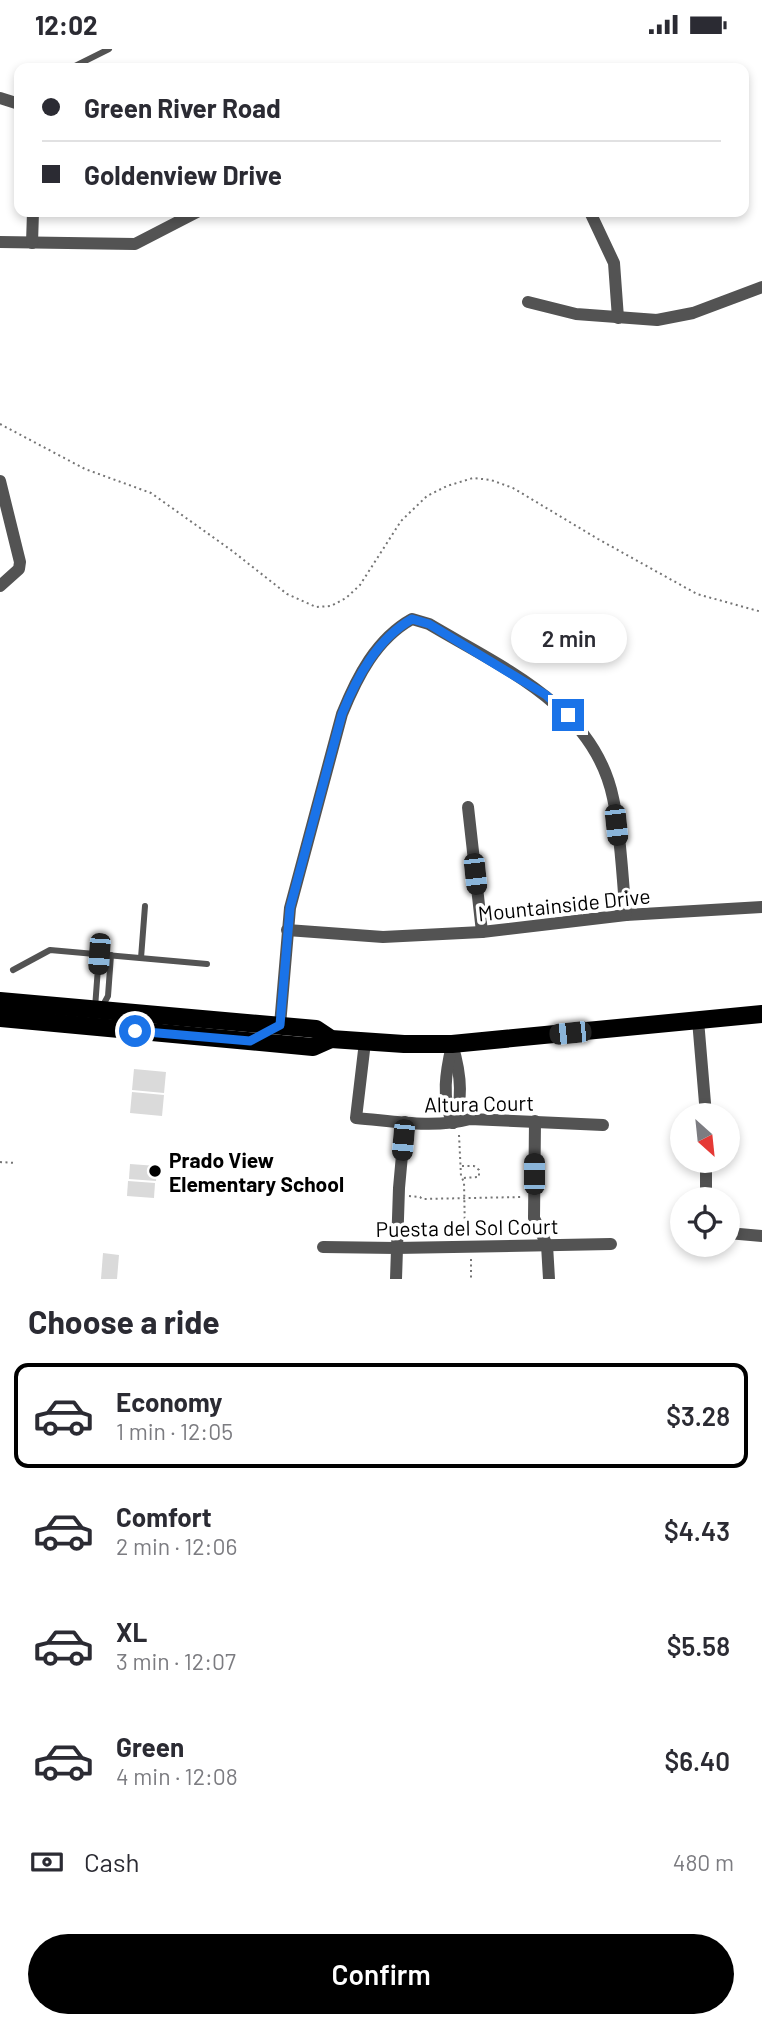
<!DOCTYPE html>
<html lang="en">
<head>
<meta charset="utf-8">
<style>
	:root { --surface:#fff; --page:#f2f2f3; --text:#2b2b33; --muted:#7c7c81; --line:#e1e1e2; --accent:#000 }
	body { margin:0; font-family:Barlow,sans-serif; background:var(--page); color:var(--text); height:100vh; display:flex; flex-direction:column; font-size:26px; white-space:nowrap }
	* { box-sizing:border-box; margin:0 }
	p { font-size:23px; color:var(--muted) }
	.icon { flex:none; width:38px; height:38px; fill:none; stroke:currentColor; stroke-width:2; stroke-linecap:round; stroke-linejoin:round }
	.map { position:relative; height:1230px; overflow:hidden }
	.side { display:flex; flex-direction:column; background:var(--surface); flex:1 }
	.side>* { flex:none }
	.hud { position:absolute; left:14px; top:14px; width:735px; height:154px; border-radius:14px; box-shadow:0 4px 10px #0003; display:grid; align-content:center; height:154px; padding:0 28px; background:var(--surface) }
	.needle { width:46px; rotate:153deg }
	.fabs { position:absolute; left:670px; top:1054px; display:grid; gap:14px }
	.fabs a { display:grid; place-items:center; width:70px; height:70px; border-radius:50%; background:var(--surface); box-shadow:0 4px 10px #0003; font-size:35px }
	.end { position:absolute; width:32px; height:32px; margin:-16px; border:9px solid #1a73e8; background:#fff; box-shadow:0 0 0 4px #fff }
	.from { border-radius:50% }
	.bubble { position:absolute; height:49px; border-radius:24px; background:var(--surface); box-shadow:0 4px 10px #0003; font-size:23px; font-weight:600; line-height:49px; text-align:center }
	.car { position:absolute; width:21px; height:42px; margin:-21px -10px; border-radius:9px; box-shadow:0 0 5px 2px #0007; background:linear-gradient(#222 24%,#8ab4d8 0 40%,#222 0 76%,#8ab4d8 0 86%,#222 0) }
	.hud b { display:flex; align-items:center; gap:24px; height:66px; font-size:26px }
	.hud b+b { border-top:2px solid var(--line) }
	.hud i { width:18px; height:18px; background:var(--text) }
	ul { padding:0; list-style:none }
	li { display:flex; align-items:center; gap:21px; height:105px; margin:0 14px 10px; padding:0 14px; border:4px solid transparent; border-radius:14px }
	li div { flex:1 }
	li b { display:block; font-size:26px }
	li em { font-style:normal; font-weight:600 }
	li.active { border-color:var(--accent) }
	li>.icon { width:63px; height:63px; stroke-width:1.5 }
	h2 { padding:0 28px; font-size:32px; line-height:84px }
	.pay { display:flex; align-items:center; gap:18px; height:77px; padding:0 28px; font-size:26px }
	.pay p { margin-inline-start:auto }
	.action { display:flex; gap:14px; margin-top:auto; padding:14px 28px }
	.action a { flex:1; height:80px; border-radius:42px; background:var(--accent); color:#fff; font-size:28px; font-weight:600; line-height:80px; text-align:center }
	.status { display:flex; justify-content:space-between; align-items:center; height:49px; padding:0 35px; background:var(--surface); direction:ltr }
	.status svg { height:19px; fill:currentColor }
	.map>svg:first-child { display:block }
</style>
</head>
<body>
<div class="status"><b>12:02</b><svg viewBox="0 0 49 12"><path d="M0 12V9h3v3zM5 12V6h3v6zM10 12V3h3v9zM15 12V0h3v12zM26 1h20v11H26zM47 4h2v5h-2z"/></svg></div>
<div class="map">
<svg width="762" height="1230" viewBox="0 0 762 1230">
	<rect width="100%" height="100%" fill="#fff"/>
	<g fill="#dadada">
		<path d="M134,1020L166,1023L164,1044L132,1041Z"/>
		<path d="M132,1043L164,1046L162,1067L130,1064Z"/>
		<path d="M130,1115L157,1117L156,1132L129,1130Z"/>
		<path d="M128,1132L155,1134L154,1149L127,1147Z"/>
		<path d="M103,1204L119,1206L117,1230H101Z"/>
	</g>
	<g fill="none" stroke-linecap="round" stroke-linejoin="round">
		<g stroke="#757575" stroke-width="2" stroke-dasharray="2 3.5" stroke-linecap="butt">
			<path d="M0,375L85,420L151,444L231,501L287,545L316,558L331,557L346,549L360,536L401,472L427,447L447,437L473,429L491,431L513,439L598,490L697,545L762,563"/>
			<path d="M459,1086L461,1127L464,1133L465,1186"/>
			<path d="M0,1113L15,1114"/>
			<path d="M462,1117H474L479,1121V1128L462,1129"/>
			<path d="M409,1147L420,1148L422,1150L521,1148"/>
			<path d="M471,1210V1230"/>
		</g>
		<g stroke="#535353" stroke-width="6">
			<path d="M71,19L109,0"/>
			<path d="M141,909L145,857"/>
			<path d="M13,921L50,901L207,915"/>
			<path d="M102,958L108,947L111,906"/>
			<path d="M95,959L99,905"/>
		</g>
		<g stroke="#535353" stroke-width="12">
			<path d="M0,49L19,55"/>
			<path d="M590,163L614,214L618,269"/>
			<path d="M0,193L135,195L197,163"/>
			<path d="M32,194L33,163"/>
			<path d="M528,253L576,265L657,271L693,264L762,238"/>
			<path d="M0,432L20,513L19,520L0,537"/>
			<path d="M468,758L482,883"/>
			<path d="M287,881L383,888L482,883L626,866L762,858"/>
			<path d="M698,971L706,1066"/>
			<path d="M280,976L290,859L342,665C357,628 376,590 412,570L429,575C501,618 594,657 613,749C621,785 622,828 626,866"/>
			<path d="M365,993L356,1069C393,1072 433,1080 470,1070L603,1076"/>
			<path d="M452,995C460,1021 465,1050 453,1074"/>
			<path d="M452,996C446,1022 441,1050 453,1074"/>
			<path d="M535,1072L534,1169L547,1196L549,1230"/>
			<path d="M706,1111V1150"/>
			<path d="M728,1184L762,1187"/>
			<path d="M323,1198L396,1199L611,1195"/>
			<path d="M396,1230L399,1139L405,1073"/>
		</g>
		<g stroke="#000" stroke-width="18">
			<path d="M0,952L316,980L331,990L404,995H452L762,965"/>
			<path d="M0,969L313,998L331,990"/>
		</g>
	</g>
	<g fill="none" stroke-linecap="round" stroke-linejoin="round">
		<path stroke="#1a73e8" stroke-width="9" d="M135,982L250,992L280,976L290,859L342,665C357,628 377,590 412,570L429,575L546,646L568,666"/>
	</g>
	<circle fill="#000" stroke="#fff" stroke-width="2.5" cx="155" cy="1122" r="7"/>
	<g text-anchor="middle" dominant-baseline="central" stroke-width="7" stroke-linejoin="round" paint-order="stroke">
		<g font-size="21" fill="#000" stroke="#fff">
			<text transform="translate(564 855) rotate(-6)">Mountainside Drive</text>
			<text transform="translate(479 1054) rotate(-1)">Altura Court</text>
			<text transform="translate(467 1178) rotate(-1)">Puesta del Sol Court</text>
		</g>
		<g font-size="21" font-weight="bold" fill="#000" stroke="#fff" text-anchor="start">
			<text x="169" y="1110">Prado View<tspan x="169" dy="24">Elementary School</tspan></text>
		</g>
	</g>
</svg>
<div class="fabs">
<a><svg class="needle" viewBox="-14 -14 28 28"><path d="M0-13l5 13h-10z" fill="#e53935"/><path d="M0 13l5-13h-10z" fill="#7c7c81"/></svg></a>
<a><svg class="icon" aria-label="locate" viewBox="0 0 24 24"><circle cx="12" cy="12" r="6"/><path d="M12 2v4M12 18v4M2 12h4M18 12h4"/></svg></a>
</div>
<i class="end from" style="left:135px;top:982px"></i>
<i class="end" style="left:568px;top:666px"></i>
<div class="bubble" style="left:511px;top:565px;width:116px">2 min</div>
<i class="car" style="left:616px;top:776px;rotate:174deg"></i>
<i class="car" style="left:475px;top:825px;rotate:174deg"></i>
<i class="car" style="left:99px;top:905px;rotate:184deg"></i>
<i class="car" style="left:570px;top:984px;rotate:264deg"></i>
<i class="car" style="left:403px;top:1091px;rotate:185deg"></i>
<i class="car" style="left:534px;top:1125px;rotate:0deg"></i>
<div class="hud">
<b><i class="from"></i>Green River Road</b>
<b><i></i>Goldenview Drive</b>
</div>
</div>
<section class="side">
<h2>Choose a ride</h2>
<ul>
<li class="active"><svg class="icon" aria-label="car" viewBox="0 0 24 24"><path d="M5 17H2v-5l4-1 3-4h7l3 4 3 1v5h-3M9 17h6M6 11h13"/><circle cx="7" cy="17" r="2"/><circle cx="17" cy="17" r="2"/></svg><div><b>Economy</b><p>1 min · 12:05</p></div><em>$3.28</em></li>
<li><svg class="icon" aria-label="car" viewBox="0 0 24 24"><path d="M5 17H2v-5l4-1 3-4h7l3 4 3 1v5h-3M9 17h6M6 11h13"/><circle cx="7" cy="17" r="2"/><circle cx="17" cy="17" r="2"/></svg><div><b>Comfort</b><p>2 min · 12:06</p></div><em>$4.43</em></li>
<li><svg class="icon" aria-label="car" viewBox="0 0 24 24"><path d="M5 17H2v-5l4-1 3-4h7l3 4 3 1v5h-3M9 17h6M6 11h13"/><circle cx="7" cy="17" r="2"/><circle cx="17" cy="17" r="2"/></svg><div><b>XL</b><p>3 min · 12:07</p></div><em>$5.58</em></li>
<li><svg class="icon" aria-label="car" viewBox="0 0 24 24"><path d="M5 17H2v-5l4-1 3-4h7l3 4 3 1v5h-3M9 17h6M6 11h13"/><circle cx="7" cy="17" r="2"/><circle cx="17" cy="17" r="2"/></svg><div><b>Green</b><p>4 min · 12:08</p></div><em>$6.40</em></li>
</ul>
<div class="pay"><svg class="icon" aria-label="cash" viewBox="0 0 24 24"><path d="M3 7h18v10H3z"/><circle cx="12" cy="12" r="2"/></svg>Cash<p>480 m</p></div>
<div class="action"><a>Confirm</a></div>
</section>
</body>
</html>
